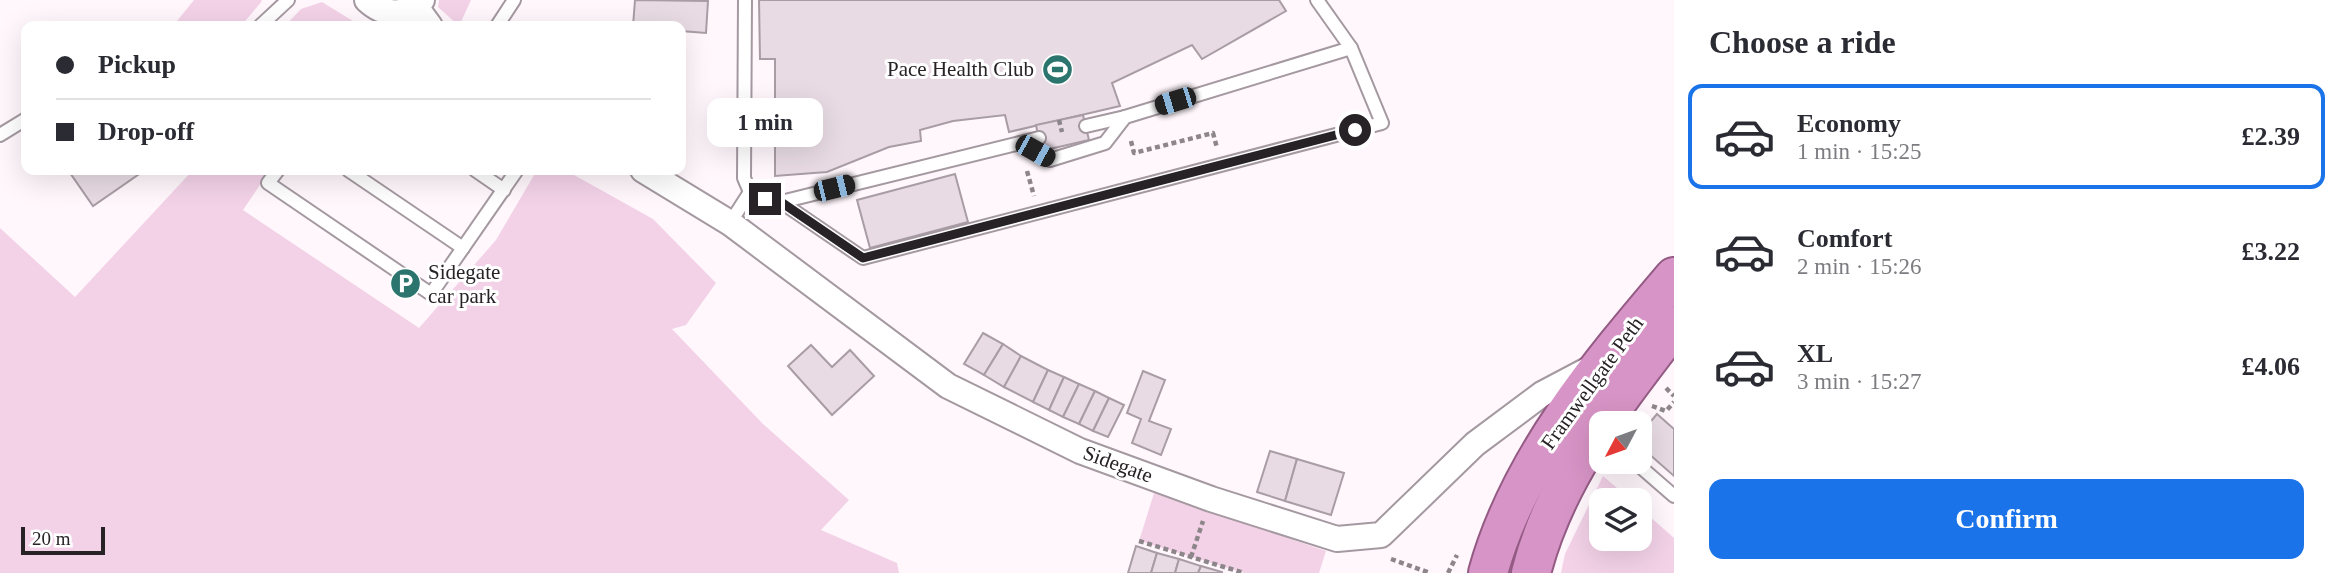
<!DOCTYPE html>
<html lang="en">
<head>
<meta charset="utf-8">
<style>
	:root { --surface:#fff; --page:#f2f2f3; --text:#2b2b33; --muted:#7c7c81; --line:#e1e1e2; --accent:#1a73e8 }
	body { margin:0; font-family:"Times New Roman",serif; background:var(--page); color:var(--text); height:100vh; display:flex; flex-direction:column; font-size:26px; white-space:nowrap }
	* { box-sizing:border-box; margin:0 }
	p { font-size:23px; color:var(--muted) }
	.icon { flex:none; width:38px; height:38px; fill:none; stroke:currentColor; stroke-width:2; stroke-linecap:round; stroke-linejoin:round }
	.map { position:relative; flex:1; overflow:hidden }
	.drawer { display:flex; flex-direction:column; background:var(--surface); width:665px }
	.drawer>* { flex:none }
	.hud { position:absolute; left:21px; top:21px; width:665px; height:154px; border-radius:14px; box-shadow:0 7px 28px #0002; display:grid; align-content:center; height:154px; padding:0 35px; background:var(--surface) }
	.needle { width:46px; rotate:229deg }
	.controls { position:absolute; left:1589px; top:411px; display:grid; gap:14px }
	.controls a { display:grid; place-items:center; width:63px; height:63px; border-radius:14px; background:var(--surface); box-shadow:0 7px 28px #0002; font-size:35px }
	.scale { position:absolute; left:21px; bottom:18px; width:84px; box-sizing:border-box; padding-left:7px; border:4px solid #272225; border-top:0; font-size:19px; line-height:24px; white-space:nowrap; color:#272225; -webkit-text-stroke:5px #fff; paint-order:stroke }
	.end { position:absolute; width:32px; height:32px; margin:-16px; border:9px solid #272225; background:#fff; box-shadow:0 0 0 4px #fff }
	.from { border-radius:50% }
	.bubble { position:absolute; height:49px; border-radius:14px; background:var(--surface); box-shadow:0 7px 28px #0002; font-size:23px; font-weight:700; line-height:49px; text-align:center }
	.car { position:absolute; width:21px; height:42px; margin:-21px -10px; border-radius:9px; box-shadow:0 0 5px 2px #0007; background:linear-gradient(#222 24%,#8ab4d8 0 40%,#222 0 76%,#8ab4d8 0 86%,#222 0) }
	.hud b { display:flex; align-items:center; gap:24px; height:66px; font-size:26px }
	.hud b+b { border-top:2px solid var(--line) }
	.hud i { width:18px; height:18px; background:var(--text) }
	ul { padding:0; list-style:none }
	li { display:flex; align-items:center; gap:21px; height:105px; margin:0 14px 10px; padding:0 21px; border:4px solid transparent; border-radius:14px }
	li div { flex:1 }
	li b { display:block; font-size:26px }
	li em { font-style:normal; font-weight:700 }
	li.on { border-color:var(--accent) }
	li>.icon { width:63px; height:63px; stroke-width:1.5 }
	h2 { padding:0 35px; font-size:32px; line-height:84px }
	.primary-button { display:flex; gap:14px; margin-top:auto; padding:14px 35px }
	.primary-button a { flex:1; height:80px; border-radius:14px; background:var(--accent); color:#fff; font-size:28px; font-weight:700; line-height:80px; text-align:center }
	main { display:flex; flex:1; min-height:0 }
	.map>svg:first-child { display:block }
</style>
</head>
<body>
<main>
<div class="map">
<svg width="1674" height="573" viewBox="0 0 1674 573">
	<rect width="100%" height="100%" fill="#fff7fc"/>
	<g fill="#f3d2e8">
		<path d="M194,0H261L262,1L241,26H173Z"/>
		<path d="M439,0H471L459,26L438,7Z"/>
		<path d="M322,2L361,26H285L301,9Z"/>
		<path d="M193,170H270L243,210L419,328L496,240L537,170H565L653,219L716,283L686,325L672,329L763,424L849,500L821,530L897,563L899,573H0V228L75,297Z"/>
		<path d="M1603,476L1631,500H1601V539H1640V508L1674,538V573H1561L1565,554Z"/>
		<path d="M1154,493L1326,551L1319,573H1244L1139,541Z"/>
	</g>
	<g fill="#e8dbe4" stroke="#a99ca5" stroke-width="2">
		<path d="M635,0L708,1L706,33L681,31V26H633Z"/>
		<path d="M759,0H1279L1286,11L1202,59L1192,45L1112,83L1120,106L1009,132L1005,115L953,121L920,130L921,141L889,147L827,172L775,176V59H760Z"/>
		<path d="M1083,115L1089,140L1041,151L1036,125Z"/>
		<path d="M68,170H145L93,206Z"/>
		<path d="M955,174L968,222L870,248L857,200Z"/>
		<path d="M983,333L1003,344L984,375L964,364Z"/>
		<path d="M1003,344L1021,356L1004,387L984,375Z"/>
		<path d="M811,345L832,367L850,350L874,376L832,415L788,366Z"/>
		<path d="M1021,356L1048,370L1033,402L1004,387Z"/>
		<path d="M1048,370L1064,377L1049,410L1033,402Z"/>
		<path d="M1143,371L1165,380L1149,421L1171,429L1161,455L1132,443L1141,419L1127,413Z"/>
		<path d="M1064,377L1079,384L1063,417L1049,410Z"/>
		<path d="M1079,384L1095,391L1079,424L1063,417Z"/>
		<path d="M1095,391L1109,398L1093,431L1079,424Z"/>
		<path d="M1109,398L1124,405L1108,437L1093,431Z"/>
		<path d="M1657,414L1674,429V476L1640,446V434Z"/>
		<path d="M1270,451L1297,459L1285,501L1257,492Z"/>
		<path d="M1297,459L1344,473L1331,515L1285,501Z"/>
		<path d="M1136,546L1157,553L1151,573H1128Z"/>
		<path d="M1157,553L1179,559L1175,573H1151Z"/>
		<path d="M1179,559L1201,566L1198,573H1175Z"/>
		<path d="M1201,566L1222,572V573H1198Z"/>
	</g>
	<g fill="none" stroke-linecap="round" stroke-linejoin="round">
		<defs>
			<g id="service">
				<path d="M745,0L744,178L750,192L781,202L1020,143L1050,160L1105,143L1125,117L1351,48"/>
				<path d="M260,26L288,0"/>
				<path d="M497,26L514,0"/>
				<path d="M1086,126L1125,117"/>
				<path d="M0,135L26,119"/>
				<path d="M1020,143L1039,138"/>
				<path d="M278,170L268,183L431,294L517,170"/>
				<path d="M348,170L463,248"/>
				<path d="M475,170L504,190"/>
				<path d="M781,202L863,258L1382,123L1351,48L1317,0"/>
				<path d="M730,223L750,192"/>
				<path d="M1636,463L1674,496"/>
			</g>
			<g id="minor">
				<path d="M367,0C384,16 406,17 422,0"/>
				<path d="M416,7L430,26"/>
				<path d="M643,170L730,223L948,386L1080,451L1211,499L1337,539L1381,535L1475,444L1542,394L1595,366"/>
			</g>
			<g id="trunk">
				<path d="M1488,573C1519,460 1599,365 1674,277"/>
				<path d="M1531,573C1555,478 1615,403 1674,326"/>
			</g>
		</defs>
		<use href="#service" stroke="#a599a1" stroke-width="16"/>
		<use href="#minor" stroke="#a599a1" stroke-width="28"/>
		<use href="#trunk" stroke="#935b84" stroke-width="42"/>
		<g stroke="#8c868a" stroke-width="4.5" stroke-dasharray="5 3.5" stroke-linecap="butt">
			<path d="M1059,120L1062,132"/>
			<path d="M1131,141L1134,153L1213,133L1217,148"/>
			<path d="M1027,171L1034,196"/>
			<path d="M1666,388L1674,396"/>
			<path d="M1652,406L1666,411L1674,402"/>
			<path d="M1139,541L1244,573"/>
			<path d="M1191,557L1203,521"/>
			<path d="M1391,559L1430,573"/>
			<path d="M1448,573L1457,555"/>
		</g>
		<use href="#service" stroke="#fff" stroke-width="12"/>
		<use href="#minor" stroke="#fff" stroke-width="24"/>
		<use href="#trunk" stroke="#d794c6" stroke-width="38"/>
	</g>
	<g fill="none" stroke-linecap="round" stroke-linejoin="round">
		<path stroke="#272225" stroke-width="9" d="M765,199L781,202L863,258L1355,130"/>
	</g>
	<defs>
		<symbol id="stadium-disc" viewBox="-11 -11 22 22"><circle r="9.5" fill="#2c756e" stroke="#fff"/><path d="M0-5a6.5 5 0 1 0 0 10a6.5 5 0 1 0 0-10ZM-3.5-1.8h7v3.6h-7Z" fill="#fff"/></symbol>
		<symbol id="parking-disc" viewBox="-11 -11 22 22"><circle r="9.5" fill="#2c756e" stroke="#fff"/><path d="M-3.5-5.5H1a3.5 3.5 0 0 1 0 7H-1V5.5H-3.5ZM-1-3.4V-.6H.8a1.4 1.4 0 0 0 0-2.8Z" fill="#fff"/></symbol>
	</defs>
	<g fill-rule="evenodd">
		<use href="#stadium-disc" x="1040" y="52" width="35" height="35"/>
		<use href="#parking-disc" x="388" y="266" width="35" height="35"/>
	</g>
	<g text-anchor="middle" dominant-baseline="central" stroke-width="6" stroke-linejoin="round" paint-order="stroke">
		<g font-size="21" fill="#272225" stroke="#fff" text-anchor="end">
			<text x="1034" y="69">Pace Health Club</text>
			<text x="428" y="272" text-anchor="start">Sidegate<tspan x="428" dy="24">car park</tspan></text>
		</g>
		<g font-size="21" fill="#272225" stroke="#fff">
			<text transform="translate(1592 383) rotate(-54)">Framwellgate Peth</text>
			<text transform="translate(1118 464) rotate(20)">Sidegate</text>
		</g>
	</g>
</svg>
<div class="controls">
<a><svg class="needle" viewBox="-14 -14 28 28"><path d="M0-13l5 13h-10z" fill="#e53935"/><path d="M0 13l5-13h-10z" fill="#7c7c81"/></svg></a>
<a><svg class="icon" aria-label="layers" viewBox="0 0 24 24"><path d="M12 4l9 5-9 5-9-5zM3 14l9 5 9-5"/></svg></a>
</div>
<div class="scale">20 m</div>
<i class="end from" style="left:1355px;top:130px"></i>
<i class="end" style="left:765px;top:199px"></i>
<div class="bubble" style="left:707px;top:98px;width:116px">1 min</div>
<i class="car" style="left:1175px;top:101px;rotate:253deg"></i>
<i class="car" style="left:1035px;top:151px;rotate:119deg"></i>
<i class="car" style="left:834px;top:188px;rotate:76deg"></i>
<div class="hud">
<b><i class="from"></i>Pickup</b>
<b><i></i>Drop-off</b>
</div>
</div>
<section class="drawer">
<h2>Choose a ride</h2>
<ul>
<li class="on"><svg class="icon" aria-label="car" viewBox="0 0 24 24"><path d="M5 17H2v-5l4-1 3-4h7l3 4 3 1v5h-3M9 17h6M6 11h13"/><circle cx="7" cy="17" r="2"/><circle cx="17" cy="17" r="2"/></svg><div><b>Economy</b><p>1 min · 15:25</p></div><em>£2.39</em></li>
<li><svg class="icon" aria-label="car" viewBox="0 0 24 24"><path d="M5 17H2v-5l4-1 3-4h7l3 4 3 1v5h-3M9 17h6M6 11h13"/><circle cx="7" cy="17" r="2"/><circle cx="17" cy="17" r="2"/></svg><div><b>Comfort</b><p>2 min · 15:26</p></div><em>£3.22</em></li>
<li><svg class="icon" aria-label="car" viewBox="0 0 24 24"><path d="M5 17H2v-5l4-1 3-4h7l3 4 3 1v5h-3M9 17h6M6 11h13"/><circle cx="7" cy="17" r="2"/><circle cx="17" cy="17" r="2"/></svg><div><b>XL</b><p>3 min · 15:27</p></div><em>£4.06</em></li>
</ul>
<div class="primary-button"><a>Confirm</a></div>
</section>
</main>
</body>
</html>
